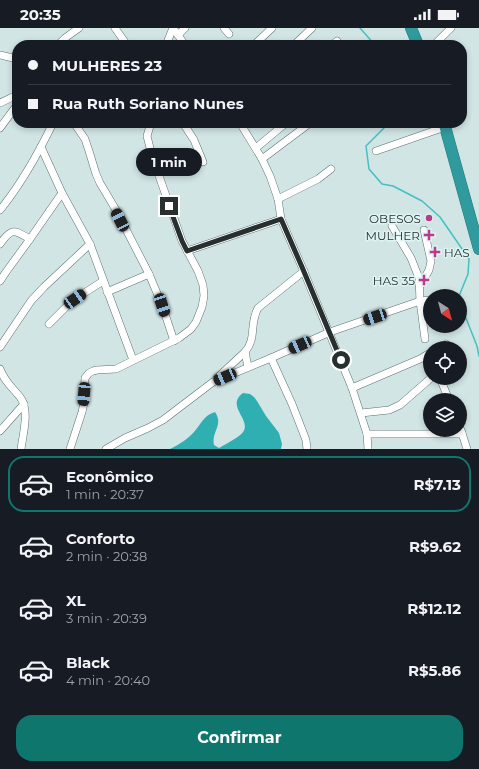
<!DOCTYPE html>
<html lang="pt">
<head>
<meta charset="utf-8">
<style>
	:root { --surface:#171b24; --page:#242831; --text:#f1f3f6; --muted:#9ea1a6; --line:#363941; --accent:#0f766e }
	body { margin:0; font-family:Montserrat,sans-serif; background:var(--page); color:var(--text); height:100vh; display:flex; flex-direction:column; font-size:15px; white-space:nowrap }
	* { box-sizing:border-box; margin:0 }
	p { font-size:13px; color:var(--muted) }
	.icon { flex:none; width:22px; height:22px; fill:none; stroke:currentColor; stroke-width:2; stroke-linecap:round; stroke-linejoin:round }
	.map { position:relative; height:421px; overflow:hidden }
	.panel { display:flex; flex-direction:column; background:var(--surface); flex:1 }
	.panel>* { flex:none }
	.guide { position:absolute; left:12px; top:12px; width:455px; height:88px; border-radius:16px; box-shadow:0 2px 6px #0003; display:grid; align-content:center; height:88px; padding:0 16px; background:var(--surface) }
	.needle { width:26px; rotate:144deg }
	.tools { position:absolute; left:423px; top:261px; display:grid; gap:8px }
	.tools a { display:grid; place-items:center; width:44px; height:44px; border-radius:50%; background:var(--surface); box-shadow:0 2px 6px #0003; font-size:20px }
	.end { position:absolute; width:18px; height:18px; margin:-9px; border:5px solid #272f2f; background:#fff; box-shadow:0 0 0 2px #fff }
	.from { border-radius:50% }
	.bubble { position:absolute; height:28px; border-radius:14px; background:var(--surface); box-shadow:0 2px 6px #0003; font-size:13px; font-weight:700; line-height:28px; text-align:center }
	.car { position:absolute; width:12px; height:24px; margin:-12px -6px; border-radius:5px; box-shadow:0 0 3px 1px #0007; background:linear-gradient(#222 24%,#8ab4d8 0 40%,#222 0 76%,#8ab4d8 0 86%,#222 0) }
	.guide b { display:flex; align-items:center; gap:14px; height:38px; font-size:15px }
	.guide b+b { border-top:1px solid var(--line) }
	.guide i { width:10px; height:10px; background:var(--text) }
	ul { padding:7px 0 0; list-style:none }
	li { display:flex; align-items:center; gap:12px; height:56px; margin:0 8px 6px; padding:0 8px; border:2px solid transparent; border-radius:16px }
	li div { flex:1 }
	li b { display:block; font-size:15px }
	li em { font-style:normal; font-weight:700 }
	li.selected { border-color:var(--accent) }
	li>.icon { width:36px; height:36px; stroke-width:1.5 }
	.cta { display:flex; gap:8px; margin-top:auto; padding:8px 16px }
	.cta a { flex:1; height:46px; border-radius:16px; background:var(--accent); color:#fff; font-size:16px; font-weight:700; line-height:46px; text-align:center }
	.status { display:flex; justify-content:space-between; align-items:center; height:28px; padding:0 20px; background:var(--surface); direction:ltr }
	.status svg { height:11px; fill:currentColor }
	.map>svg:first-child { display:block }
</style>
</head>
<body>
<div class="status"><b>20:35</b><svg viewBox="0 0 49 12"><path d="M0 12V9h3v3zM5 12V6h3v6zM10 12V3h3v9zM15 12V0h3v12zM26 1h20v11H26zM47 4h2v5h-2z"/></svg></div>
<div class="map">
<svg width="479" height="421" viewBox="0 0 479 421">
	<rect width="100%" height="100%" fill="#d1e5e5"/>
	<path fill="#2fafb2" d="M243,365L250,366L254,369L257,373L266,388L279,405L282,416L281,421H170C178,417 188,411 194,404C201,396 204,387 215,384C224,397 211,404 214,417L219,420C224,417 240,409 243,404C252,392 225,378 243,365Z"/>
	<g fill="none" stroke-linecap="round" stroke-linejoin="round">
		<g stroke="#44bfc2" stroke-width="1.5">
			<path d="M360,0L375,17"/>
			<path d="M389,95L366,118L369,141L382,156L393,158L422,173L440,189L469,231L468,246L459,268"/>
			<path d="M460,275L477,318L479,328"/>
		</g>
		<defs>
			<g id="minor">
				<path d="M115,0L127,17"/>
				<path d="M173,0L185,17"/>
				<path d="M224,0L229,6"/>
				<path d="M178,7L185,0"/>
				<path d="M58,17L65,10L79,0"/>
				<path d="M166,17L173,0"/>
				<path d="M254,17L272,0"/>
				<path d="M294,17L312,0"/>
				<path d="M332,17L337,13"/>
				<path d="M434,17L451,0"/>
				<path d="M0,27L17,31"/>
				<path d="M0,75L17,67"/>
				<path d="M74,95L85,111L89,123L96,146L100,155L116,182L149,246L162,277L174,313"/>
				<path d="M183,95L194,112L203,134"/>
				<path d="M240,95L262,131L270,148L278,171L281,191L302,239L352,360L367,406L368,421"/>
				<path d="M0,100L17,77"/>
				<path d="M41,119L62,165L90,216L133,332"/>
				<path d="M256,120L286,95"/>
				<path d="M376,123L445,99"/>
				<path d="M262,131L310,95"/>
				<path d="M278,171L318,151L331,141"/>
				<path d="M0,182C22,155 38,126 53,95"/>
				<path d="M392,198L411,230L419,250L420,273L425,311"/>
				<path d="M0,216C12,199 14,202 30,211"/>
				<path d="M187,223L281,191"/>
				<path d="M0,253L6,244L30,211L62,165"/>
				<path d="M420,258L429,242L431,233L424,202"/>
				<path d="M107,264L149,246"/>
				<path d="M49,296L67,278L75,271L103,253"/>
				<path d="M0,319L31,273L44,259L90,216"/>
				<path d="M440,320L446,316"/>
				<path d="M271,330L292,376L306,412L307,421"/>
				<path d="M248,339L245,324C257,310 249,296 258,280L304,243"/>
				<path d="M0,341C5,354 11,358 20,369C30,382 23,406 21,421"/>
				<path d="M217,350L245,324"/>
				<path d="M440,350L449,372"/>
				<path d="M352,360L420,331L430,325"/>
				<path d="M361,385L389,382L400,377L431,350"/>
				<path d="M461,402L467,421"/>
				<path d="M0,403L24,376"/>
				<path d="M367,406H462"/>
				<path d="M70,421L82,384L84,375L85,350L89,345L93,343L97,342L116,341L179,310L191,301L196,294L202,279L204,268L203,257L198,243L182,213L152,128L147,108L150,98L152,95"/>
				<path d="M106,421L125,410L148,400L163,392L213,354L271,330L330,304L420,273L430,272"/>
			</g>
			<g id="highway">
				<path d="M411,0L418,17"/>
				<path d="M444,95L479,221"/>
			</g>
		</defs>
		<use href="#minor" stroke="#5e7171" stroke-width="8"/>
		<use href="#highway" stroke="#2c7577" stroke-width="12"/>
		<use href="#minor" stroke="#fff" stroke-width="7"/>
		<use href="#highway" stroke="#2f9b9e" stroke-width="11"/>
	</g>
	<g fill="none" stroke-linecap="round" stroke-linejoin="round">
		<path stroke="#272f2f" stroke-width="5" d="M169,178L182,213L187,223L281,191L302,239L341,332"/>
	</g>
	<g fill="#ba3c88" stroke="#def3f3" stroke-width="1.5">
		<circle cx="429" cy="190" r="4"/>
		<path d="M427 201h4v4h4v4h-4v4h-4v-4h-4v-4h4z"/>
		<path d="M433 218h4v4h4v4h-4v4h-4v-4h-4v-4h4z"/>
		<path d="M422 246h4v4h4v4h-4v4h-4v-4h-4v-4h4z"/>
	</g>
	<g text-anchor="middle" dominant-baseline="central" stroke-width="3" stroke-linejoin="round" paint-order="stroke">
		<g font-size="12" fill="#272f2f" stroke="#def3f3" text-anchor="end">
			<text x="421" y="190">OBESOS</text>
			<text x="420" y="207">MULHER</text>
			<text x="444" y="224" text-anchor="start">HAS</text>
			<text x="415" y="252">HAS 35</text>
		</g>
	</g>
</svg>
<div class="tools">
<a><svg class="needle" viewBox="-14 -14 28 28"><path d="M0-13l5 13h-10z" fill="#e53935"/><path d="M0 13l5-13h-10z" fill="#9ea1a6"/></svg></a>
<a><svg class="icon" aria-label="locate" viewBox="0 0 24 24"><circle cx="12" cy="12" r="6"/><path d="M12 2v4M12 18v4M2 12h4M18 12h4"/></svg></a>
<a><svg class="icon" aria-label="layers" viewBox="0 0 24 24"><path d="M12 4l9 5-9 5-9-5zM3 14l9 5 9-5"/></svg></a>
</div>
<i class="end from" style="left:341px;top:332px"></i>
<i class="end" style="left:169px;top:178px"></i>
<div class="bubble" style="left:136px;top:120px;width:66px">1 min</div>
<i class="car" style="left:120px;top:192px;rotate:333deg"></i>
<i class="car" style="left:75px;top:271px;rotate:56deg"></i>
<i class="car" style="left:162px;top:277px;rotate:162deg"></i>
<i class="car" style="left:375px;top:289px;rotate:251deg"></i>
<i class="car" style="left:300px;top:317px;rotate:246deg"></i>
<i class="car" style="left:225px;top:349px;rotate:247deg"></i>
<i class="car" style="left:84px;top:366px;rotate:185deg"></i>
<div class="guide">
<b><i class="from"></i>MULHERES 23</b>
<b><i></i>Rua Ruth Soriano Nunes</b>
</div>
</div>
<section class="panel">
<ul>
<li class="selected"><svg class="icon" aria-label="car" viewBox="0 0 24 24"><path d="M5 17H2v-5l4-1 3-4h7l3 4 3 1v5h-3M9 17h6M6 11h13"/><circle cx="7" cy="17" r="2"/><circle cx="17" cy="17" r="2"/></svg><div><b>Econômico</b><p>1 min · 20:37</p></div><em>R$7.13</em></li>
<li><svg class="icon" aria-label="car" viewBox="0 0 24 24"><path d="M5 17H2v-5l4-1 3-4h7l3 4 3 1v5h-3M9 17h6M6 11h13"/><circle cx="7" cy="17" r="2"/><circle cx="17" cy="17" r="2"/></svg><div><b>Conforto</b><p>2 min · 20:38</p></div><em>R$9.62</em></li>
<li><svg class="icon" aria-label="car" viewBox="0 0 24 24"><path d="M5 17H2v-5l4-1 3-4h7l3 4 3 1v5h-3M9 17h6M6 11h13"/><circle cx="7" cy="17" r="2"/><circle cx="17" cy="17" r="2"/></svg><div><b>XL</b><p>3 min · 20:39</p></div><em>R$12.12</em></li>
<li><svg class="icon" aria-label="car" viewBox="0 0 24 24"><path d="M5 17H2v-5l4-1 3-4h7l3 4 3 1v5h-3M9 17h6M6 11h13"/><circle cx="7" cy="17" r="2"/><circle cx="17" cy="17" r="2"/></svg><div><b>Black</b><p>4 min · 20:40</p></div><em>R$5.86</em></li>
</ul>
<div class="cta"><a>Confirmar</a></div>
</section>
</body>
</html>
